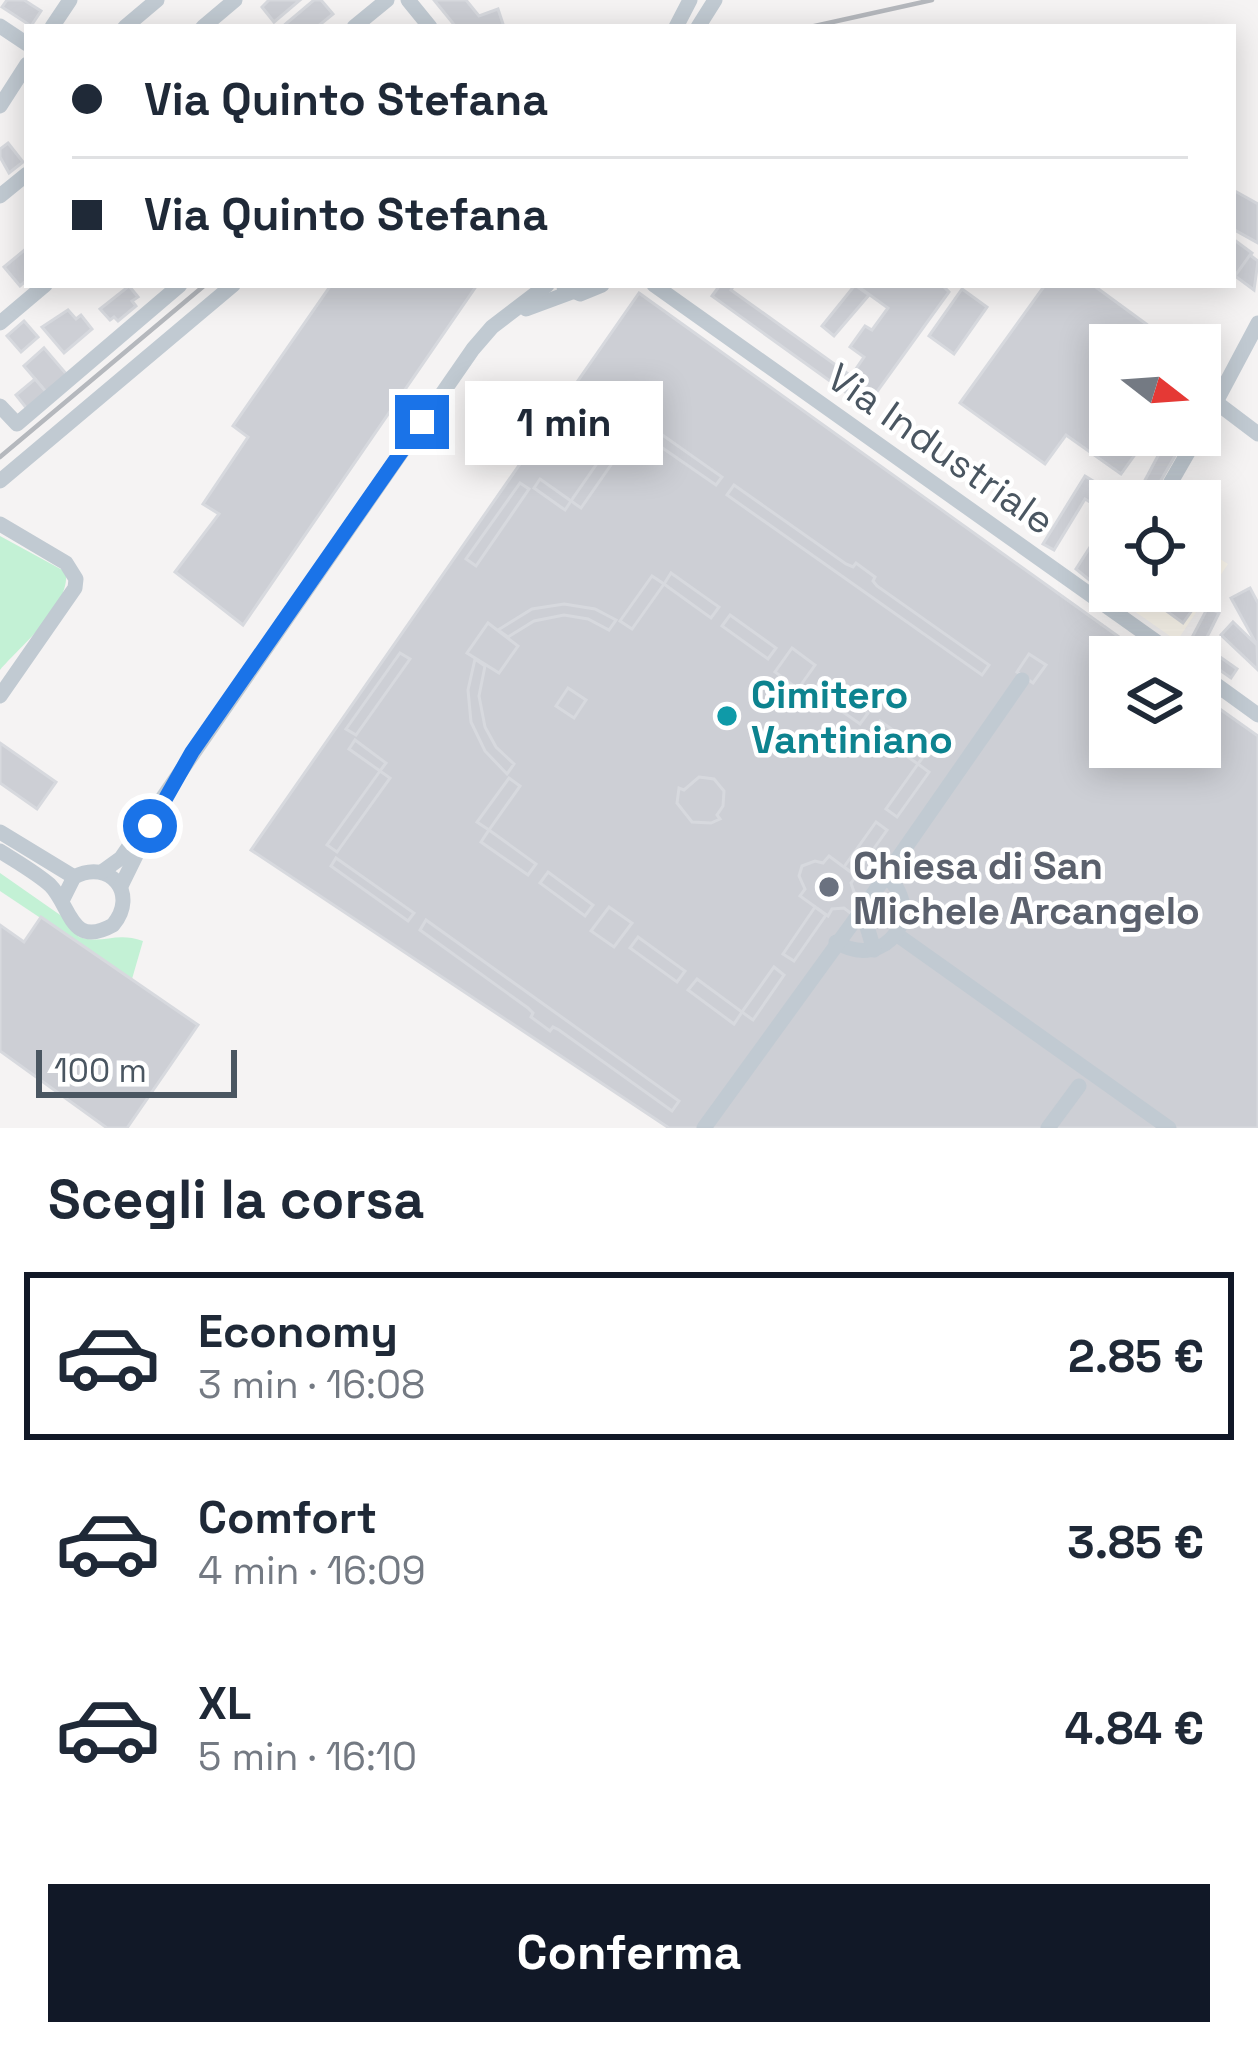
<!DOCTYPE html>
<html lang="it">
<head>
<meta charset="utf-8">
<style>
	:root { --surface:#fff; --page:#f6f6f7; --text:#1f2937; --muted:#747a83; --line:#e0e1e3; --accent:#111827 }
	body { margin:0; font-family:"Space Grotesk",sans-serif; background:var(--page); color:var(--text); height:100vh; display:flex; flex-direction:column; font-size:45px; white-space:nowrap }
	* { box-sizing:border-box; margin:0 }
	p { font-size:39px; color:var(--muted) }
	.icon { flex:none; width:66px; height:66px; fill:none; stroke:currentColor; stroke-width:2; stroke-linecap:round; stroke-linejoin:round }
	.map { position:relative; height:1128px; overflow:hidden }
	.details { display:flex; flex-direction:column; background:var(--surface); flex:1 }
	.details>* { flex:none }
	.hud { position:absolute; left:24px; top:24px; width:1212px; height:264px; border-radius:0px; box-shadow:0 6px 30px #0003; display:grid; align-content:center; height:264px; padding:0 48px; background:var(--surface) }
	.needle { width:78px; rotate:107deg }
	.tools { position:absolute; left:1089px; top:324px; display:grid; gap:24px }
	.tools a { display:grid; place-items:center; width:132px; height:132px; border-radius:0px; background:var(--surface); box-shadow:0 6px 30px #0003; font-size:60px }
	.scale { position:absolute; left:36px; bottom:30px; width:201px; box-sizing:border-box; padding-left:12px; border:6px solid #4a5661; border-top:0; font-size:33px; line-height:42px; white-space:nowrap; color:#4a5661; -webkit-text-stroke:9px #fff; paint-order:stroke }
	.end { position:absolute; width:54px; height:54px; margin:-27px; border:15px solid #1a73e8; background:#fff; box-shadow:0 0 0 6px #fff }
	.from { border-radius:50% }
	.bubble { position:absolute; height:84px; border-radius:0px; background:var(--surface); box-shadow:0 6px 30px #0003; font-size:39px; font-weight:800; line-height:84px; text-align:center }
	.hud b { display:flex; align-items:center; gap:42px; height:114px; font-size:45px }
	.hud b+b { border-top:3px solid var(--line) }
	.hud i { width:30px; height:30px; background:var(--text) }
	ul { padding:0; list-style:none }
	li { display:flex; align-items:center; gap:36px; height:168px; margin:0 24px 18px; padding:0 24px; border:6px solid transparent; border-radius:0px }
	li div { flex:1 }
	li b { display:block; font-size:45px }
	li em { font-style:normal; font-weight:800 }
	li.on { border-color:var(--accent) }
	li>.icon { width:108px; height:108px; stroke-width:1.5 }
	h2 { padding:0 48px; font-size:54px; line-height:144px }
	.primary-button { display:flex; gap:24px; margin-top:auto; padding:24px 48px }
	.primary-button a { flex:1; height:138px; border-radius:0px; background:var(--accent); color:#fff; font-size:48px; font-weight:800; line-height:138px; text-align:center }
	.map>svg:first-child { display:block }
</style>
</head>
<body>
<div class="map">
<svg width="1258" height="1128" viewBox="0 0 1258 1128">
	<rect width="100%" height="100%" fill="#f5f3f3"/>
	<path fill="#fdf9ef" d="M1200,546L1228,564L1177,641L1117,599L1115,591H1200Z"/>
	<g fill="#c3f1d5">
		<path d="M0,536L66,572C70,607 21,645 0,670Z"/>
		<path d="M0,873L63,917L79,937C104,945 115,931 143,941L132,979L0,891Z"/>
	</g>
	<g fill="#cdcfd5" stroke="#d7d9de" stroke-width="3">
		<path d="M7,0H24L41,11L31,26L2,7Z"/>
		<path d="M269,0H300L274,22L262,7Z"/>
		<path d="M314,0H321L333,14L317,27H282Z"/>
		<path d="M434,0H466L479,16L498,9L504,27H456Z"/>
		<path d="M8,143L23,162L9,173L0,157V149Z"/>
		<path d="M1233,190L1258,204V243L1233,229Z"/>
		<path d="M1233,239L1252,253L1233,279Z"/>
		<path d="M27,248V280L20,286L4,267Z"/>
		<path d="M1250,255L1258,261L1254,290L1235,276Z"/>
		<path d="M331,285H477L243,625L175,572L219,514L203,504L248,437L233,426Z"/>
		<path d="M720,285H734L731,290L851,376L864,357L850,347L865,326L872,330L888,308L856,285H942L949,292L866,407L712,296Z"/>
		<path d="M855,285L869,295L834,336L822,326Z"/>
		<path d="M1045,285H1093L1175,345H1110V435H1149L1121,474L1066,435L1045,464L960,403Z"/>
		<path d="M129,286L138,297L132,301L136,306L118,321L114,317L110,320L100,309Z"/>
		<path d="M962,289L987,307L954,354L929,336Z"/>
		<path d="M639,293L1147,657H1110V747H1200V695L1258,736V1128H669L251,850Z"/>
		<path d="M68,310L76,319L81,315L92,329L64,353L42,327Z"/>
		<path d="M24,321L38,337L21,352L7,336Z"/>
		<path d="M44,348L68,376L47,393L24,366Z"/>
		<path d="M35,379L47,393L28,410L16,395Z"/>
		<path d="M644,422L722,477L716,485L638,431Z"/>
		<path d="M623,426L633,433L581,508L571,501Z"/>
		<path d="M1169,435L1183,442L1149,501H1134Z"/>
		<path d="M1085,476L1126,501H1110V514L1085,499L1054,550L1043,544Z"/>
		<path d="M540,479L571,501L565,510L534,488Z"/>
		<path d="M520,483L529,489L476,566L466,559Z"/>
		<path d="M734,485L846,564L853,567L856,563L875,577L873,581L877,586L989,665L982,675L727,495Z"/>
		<path d="M1110,516V568L1098,587L1076,569Z"/>
		<path d="M1201,559L1219,572L1183,623L1139,591H1158L1171,600L1178,591H1200Z"/>
		<path d="M671,573L719,607L711,618L664,584Z"/>
		<path d="M652,576L664,584L632,629L620,621Z"/>
		<path d="M1250,588L1258,603V647L1231,598Z"/>
		<path d="M564,604L595,609L616,620L609,630L588,619L564,615L534,621L508,637L498,630L532,609Z"/>
		<path d="M1208,607L1219,613L1203,645L1237,669L1231,678L1187,647Z"/>
		<path d="M730,615L776,648L768,659L722,626Z"/>
		<path d="M1233,622L1257,645L1258,670L1221,635Z"/>
		<path d="M488,623L518,646L499,673L467,653Z"/>
		<path d="M792,648L815,665L798,689L775,672Z"/>
		<path d="M400,653L410,659L356,735L346,729Z"/>
		<path d="M1029,654L1046,665L1033,683L1017,672Z"/>
		<path d="M475,659L485,666L479,696L485,727L496,747L514,764L507,774L485,751L471,722L468,690Z"/>
		<path d="M821,680L868,713L860,724L813,691Z"/>
		<path d="M568,688L586,700L574,718L556,706Z"/>
		<path d="M880,721L926,753L918,764L872,732Z"/>
		<path d="M355,740L386,763L380,771L349,749Z"/>
		<path d="M0,743L56,782L37,809L0,783Z"/>
		<path d="M918,764L929,772L897,817L886,809Z"/>
		<path d="M380,771L390,778L337,852L327,845Z"/>
		<path d="M699,777L714,779L724,791L723,806L717,815L720,819L711,823L692,822L677,803L679,788L684,790Z"/>
		<path d="M509,778L520,786L489,830L477,822Z"/>
		<path d="M876,822L887,830L855,875L844,867Z"/>
		<path d="M489,830L536,864L528,875L481,842Z"/>
		<path d="M829,856L856,876L851,883L854,892L864,900L853,915L844,908L832,909L828,916L800,896L805,889L799,876L802,866L815,861L823,863Z"/>
		<path d="M336,858L414,913L408,921L331,866Z"/>
		<path d="M548,872L593,905L585,916L540,883Z"/>
		<path d="M609,907L632,923L614,947L591,931Z"/>
		<path d="M815,907L826,915L794,961L783,954Z"/>
		<path d="M41,917L198,1025L127,1128H107L0,1051V925L24,942Z"/>
		<path d="M426,920L679,1101L672,1111L559,1030L553,1027L550,1031L531,1017L533,1013L528,1008L420,930Z"/>
		<path d="M638,937L685,971L677,982L630,948Z"/>
		<path d="M774,967L784,975L753,1020L742,1012Z"/>
		<path d="M697,979L742,1012L734,1024L688,990Z"/>
	</g>
	<g fill="none" stroke-linecap="round" stroke-linejoin="round">
		<g stroke="#c1cad2" stroke-width="15">
			<path d="M408,0L430,27"/>
			<path d="M0,26L27,44"/>
			<path d="M52,27L70,0"/>
			<path d="M125,27L157,0"/>
			<path d="M203,27L235,0"/>
			<path d="M354,27L387,0"/>
			<path d="M676,27L690,0"/>
			<path d="M698,27L715,0"/>
			<path d="M0,106L27,64"/>
			<path d="M0,196L27,174"/>
			<path d="M654,285L1178,657"/>
			<path d="M564,287L580,294L602,285"/>
			<path d="M526,309L572,292"/>
			<path d="M0,323L45,285"/>
			<path d="M1217,403L1258,434"/>
			<path d="M0,406L17,424L180,285"/>
			<path d="M1200,432L1258,323"/>
			<path d="M0,481L233,285"/>
			<path d="M1160,501L1198,435"/>
			<path d="M0,524L66,563L76,579L75,588L0,696"/>
			<path d="M1200,673L1258,715"/>
			<path d="M0,832L74,877"/>
			<path d="M0,851C17,862 35,872 50,885C71,906 70,949 113,925C139,894 110,858 74,877L63,899"/>
			<path d="M103,871L121,858L473,349L492,327L547,285"/>
			<path d="M121,886L147,833"/>
			<path d="M896,934L1169,1128"/>
			<path d="M836,942C886,973 929,911 884,874"/>
			<path d="M874,950L862,910L904,907"/>
			<path d="M704,1128L862,910L1022,680"/>
			<path d="M1048,1128L1079,1086"/>
		</g>
		<g stroke="#b5b8bd" stroke-width="4.5">
			<path d="M810,27L932,0"/>
			<path d="M0,457L205,285"/>
		</g>
	</g>
	<g fill="none" stroke-linecap="round" stroke-linejoin="round">
		<path stroke="#1a73e8" stroke-width="15" d="M150,826L192,752L422,422"/>
	</g>
	<circle fill="#0f9aa8" stroke="#fff" stroke-width="4.5" cx="727" cy="716" r="12"/>
	<circle fill="#6b7280" stroke="#fff" stroke-width="4.5" cx="829" cy="887" r="12"/>
	<g text-anchor="middle" dominant-baseline="central" stroke-width="9" stroke-linejoin="round" paint-order="stroke">
		<g font-size="39" fill="#4a5661" stroke="#fff">
			<text transform="translate(941 449) rotate(35)">Via Industriale</text>
		</g>
		<g font-size="39" font-weight="bold" fill="#0d838f" stroke="#fff" text-anchor="start">
			<text x="751" y="694">Cimitero<tspan x="751" dy="45">Vantiniano</tspan></text>
		</g>
		<g font-size="39" font-weight="bold" fill="#5b616d" stroke="#fff" text-anchor="start">
			<text x="853" y="865">Chiesa di San<tspan x="853" dy="45">Michele Arcangelo</tspan></text>
		</g>
	</g>
</svg>
<div class="tools">
<a><svg class="needle" viewBox="-14 -14 28 28"><path d="M0-13l5 13h-10z" fill="#e53935"/><path d="M0 13l5-13h-10z" fill="#747a83"/></svg></a>
<a><svg class="icon" aria-label="locate" viewBox="0 0 24 24"><circle cx="12" cy="12" r="6"/><path d="M12 2v4M12 18v4M2 12h4M18 12h4"/></svg></a>
<a><svg class="icon" aria-label="layers" viewBox="0 0 24 24"><path d="M12 4l9 5-9 5-9-5zM3 14l9 5 9-5"/></svg></a>
</div>
<div class="scale">100 m</div>
<i class="end from" style="left:150px;top:826px"></i>
<i class="end" style="left:422px;top:422px"></i>
<div class="bubble" style="left:465px;top:381px;width:198px">1 min</div>
<div class="hud">
<b><i class="from"></i>Via Quinto Stefana</b>
<b><i></i>Via Quinto Stefana</b>
</div>
</div>
<section class="details">
<h2>Scegli la corsa</h2>
<ul>
<li class="on"><svg class="icon" aria-label="car" viewBox="0 0 24 24"><path d="M5 17H2v-5l4-1 3-4h7l3 4 3 1v5h-3M9 17h6M6 11h13"/><circle cx="7" cy="17" r="2"/><circle cx="17" cy="17" r="2"/></svg><div><b>Economy</b><p>3 min · 16:08</p></div><em>2.85 €</em></li>
<li><svg class="icon" aria-label="car" viewBox="0 0 24 24"><path d="M5 17H2v-5l4-1 3-4h7l3 4 3 1v5h-3M9 17h6M6 11h13"/><circle cx="7" cy="17" r="2"/><circle cx="17" cy="17" r="2"/></svg><div><b>Comfort</b><p>4 min · 16:09</p></div><em>3.85 €</em></li>
<li><svg class="icon" aria-label="car" viewBox="0 0 24 24"><path d="M5 17H2v-5l4-1 3-4h7l3 4 3 1v5h-3M9 17h6M6 11h13"/><circle cx="7" cy="17" r="2"/><circle cx="17" cy="17" r="2"/></svg><div><b>XL</b><p>5 min · 16:10</p></div><em>4.84 €</em></li>
</ul>
<div class="primary-button"><a>Conferma</a></div>
</section>
</body>
</html>
